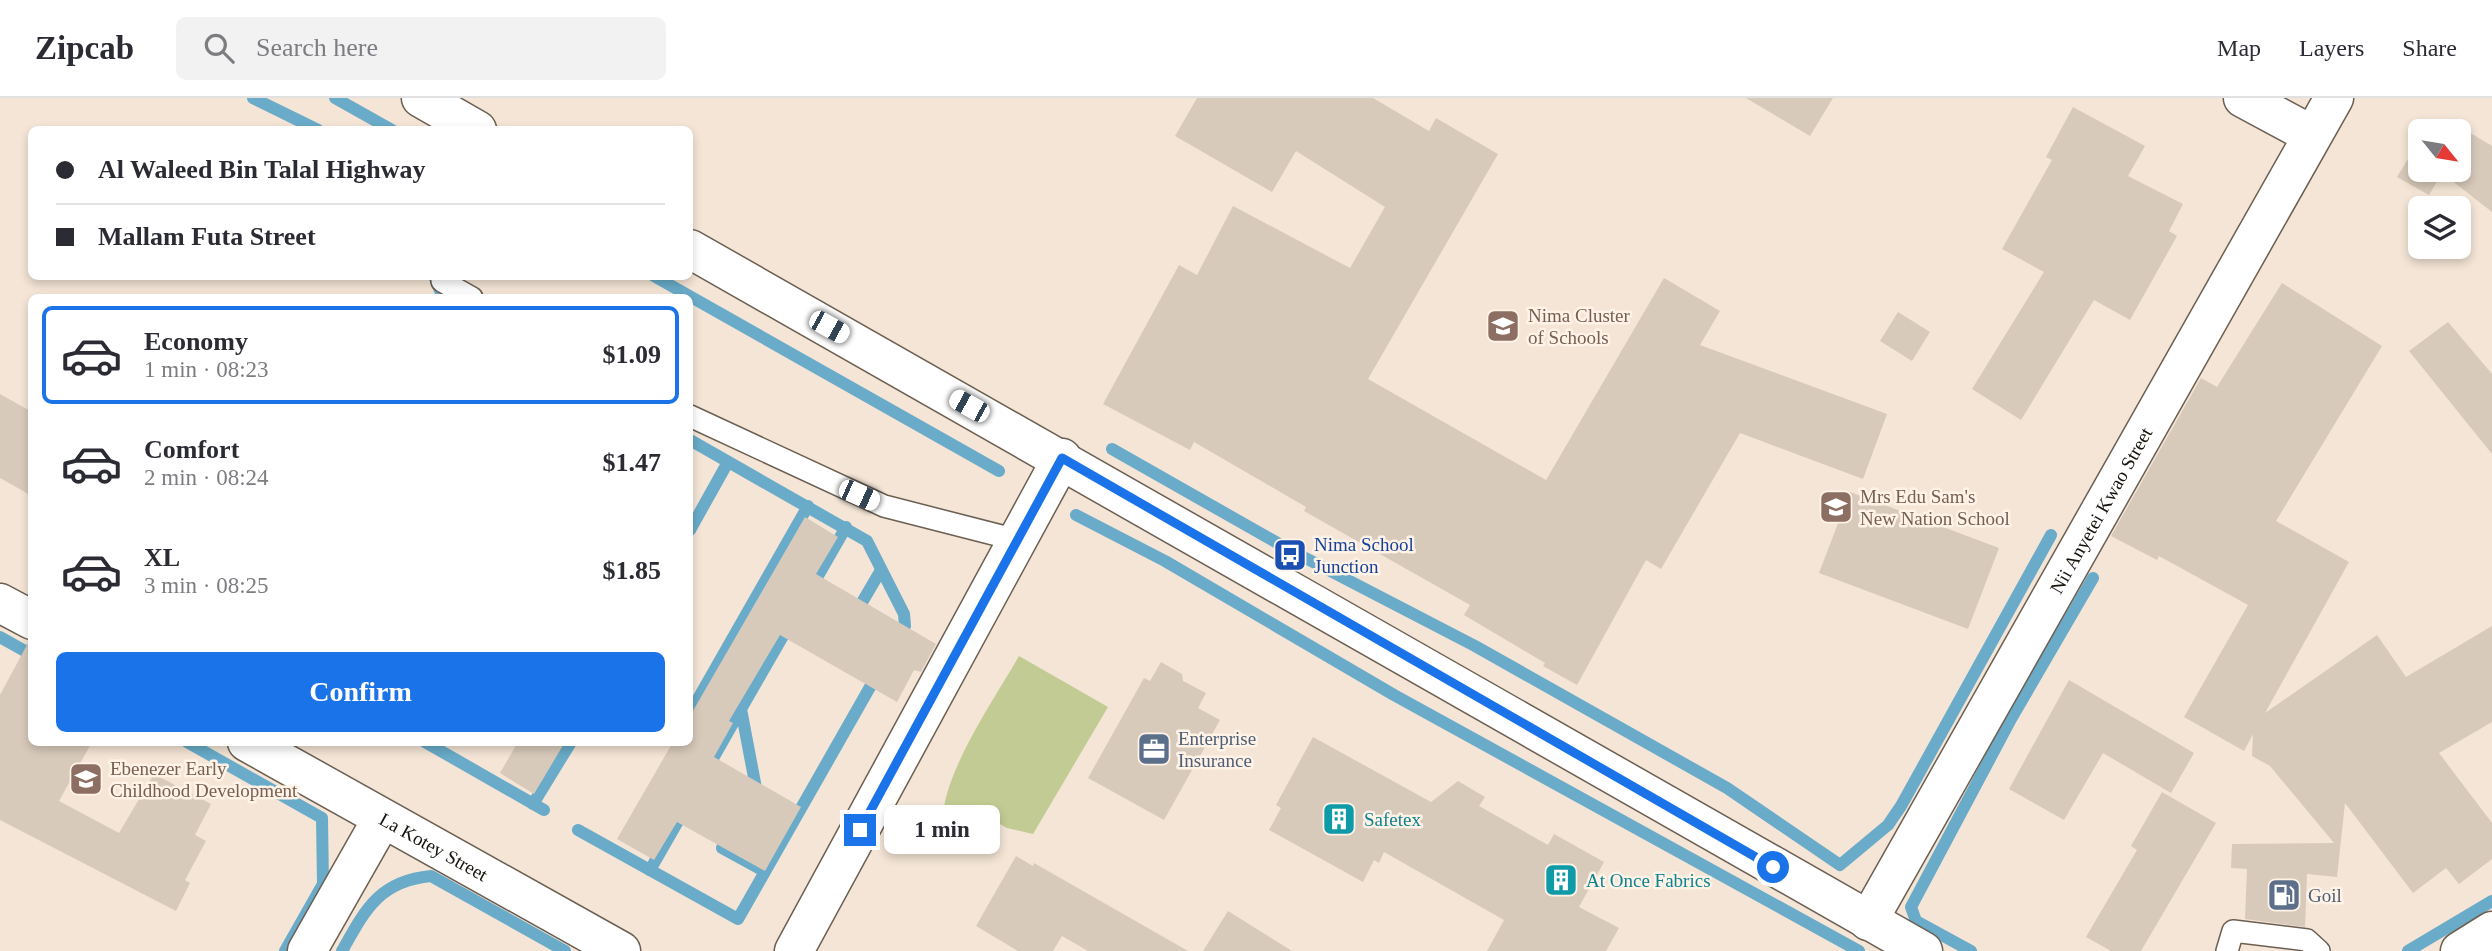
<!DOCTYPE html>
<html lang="en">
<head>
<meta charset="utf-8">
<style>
	:root { --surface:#fff; --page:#f2f2f3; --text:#2b2b33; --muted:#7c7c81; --line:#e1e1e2; --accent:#1a73e8 }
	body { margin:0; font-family:"Times New Roman",serif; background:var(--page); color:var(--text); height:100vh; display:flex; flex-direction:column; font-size:26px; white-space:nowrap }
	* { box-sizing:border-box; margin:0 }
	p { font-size:23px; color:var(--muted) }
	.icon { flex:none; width:38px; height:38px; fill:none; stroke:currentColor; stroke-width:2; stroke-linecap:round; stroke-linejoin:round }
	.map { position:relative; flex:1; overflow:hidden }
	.panel { position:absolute; left:28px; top:196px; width:665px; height:452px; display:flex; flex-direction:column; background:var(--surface); border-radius:10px; box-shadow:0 4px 10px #0003 }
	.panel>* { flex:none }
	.banner { position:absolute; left:28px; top:28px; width:665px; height:154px; border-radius:10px; box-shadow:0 4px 10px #0003; display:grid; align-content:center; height:154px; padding:0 28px; background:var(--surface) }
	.needle { width:46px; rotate:120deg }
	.buttons { position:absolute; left:2408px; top:21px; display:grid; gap:14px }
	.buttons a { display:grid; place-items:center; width:63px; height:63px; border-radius:10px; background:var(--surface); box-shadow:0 4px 10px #0003; font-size:35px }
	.end { position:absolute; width:32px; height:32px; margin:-16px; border:9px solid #1a73e8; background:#fff; box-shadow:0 0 0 4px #fff }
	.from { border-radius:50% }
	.bubble { position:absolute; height:49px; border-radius:10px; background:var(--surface); box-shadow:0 4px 10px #0003; font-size:23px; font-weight:800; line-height:49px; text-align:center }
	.car { position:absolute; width:21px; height:42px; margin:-21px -10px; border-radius:9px; box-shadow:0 0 5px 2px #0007; background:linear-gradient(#fff 24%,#345 0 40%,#fff 0 76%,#345 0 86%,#fff 0) }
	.banner b { display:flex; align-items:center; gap:24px; height:66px; font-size:26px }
	.banner b+b { border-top:2px solid var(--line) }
	.banner i { width:18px; height:18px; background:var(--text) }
	ul { padding:12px 0 0; list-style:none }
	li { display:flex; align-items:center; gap:21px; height:98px; margin:0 14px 10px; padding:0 14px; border:4px solid transparent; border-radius:10px }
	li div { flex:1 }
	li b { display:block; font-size:26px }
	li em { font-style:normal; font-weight:800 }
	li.active { border-color:var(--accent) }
	li>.icon { width:63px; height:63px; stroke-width:1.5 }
	.action { display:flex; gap:14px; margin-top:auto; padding:14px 28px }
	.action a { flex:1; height:80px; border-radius:10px; background:var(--accent); color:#fff; font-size:28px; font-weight:800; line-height:80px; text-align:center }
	header { display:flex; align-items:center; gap:42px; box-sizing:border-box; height:98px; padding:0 35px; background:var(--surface); border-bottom:2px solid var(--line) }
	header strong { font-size:33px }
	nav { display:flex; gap:38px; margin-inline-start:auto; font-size:24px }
	.search { width:490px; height:63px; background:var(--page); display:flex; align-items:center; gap:18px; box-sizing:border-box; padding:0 24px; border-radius:10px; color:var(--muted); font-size:26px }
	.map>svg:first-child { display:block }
</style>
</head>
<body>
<header>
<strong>Zipcab</strong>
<div class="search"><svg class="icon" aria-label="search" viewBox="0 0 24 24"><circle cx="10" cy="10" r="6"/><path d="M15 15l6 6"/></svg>Search here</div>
<nav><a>Map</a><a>Layers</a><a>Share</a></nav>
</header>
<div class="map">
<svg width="2492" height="853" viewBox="0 0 2492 853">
	<rect width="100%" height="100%" fill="#f4e5d6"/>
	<path fill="#c1cb93" d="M1019,558L1108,609L1033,736L1007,730L991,721L983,722L964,731L944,732C934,687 996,599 1019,558Z"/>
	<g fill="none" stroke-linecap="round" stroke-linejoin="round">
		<g stroke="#69abc8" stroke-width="12">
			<path d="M253,0L318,32"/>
			<path d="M335,0L392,32"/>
			<path d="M434,178L443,200"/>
			<path d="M654,178L999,373"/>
			<path d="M690,342L867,443L904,516L905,528L897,541"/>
			<path d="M1112,351L1288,451L1475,548L1727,690L1840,767L1888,727L1901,708L2051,437"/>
			<path d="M1076,417L1165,463L1394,597L1859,853"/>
			<path d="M690,432L728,364"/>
			<path d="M811,490L846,429"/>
			<path d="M854,518L881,472"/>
			<path d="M0,539L32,557"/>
			<path d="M690,615L808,408"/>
			<path d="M187,644L322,720L323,786L285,853"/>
			<path d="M425,644L544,712"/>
			<path d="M707,671L741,611"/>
			<path d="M752,697L756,690L741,611L791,524"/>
			<path d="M533,706L571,644"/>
			<path d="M578,732L738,821L878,575"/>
			<path d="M730,737L722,750L764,773"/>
			<path d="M650,772L685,711"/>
			<path d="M342,853C365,812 379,783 431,778L565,853"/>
			<path d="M1971,853L1916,823L1911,809L2011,621L2093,480"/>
			<path d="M2408,853L2492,803"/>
		</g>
	</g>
	<g fill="#d8cabb">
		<path d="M1197,0H1373L1429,33L1436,20L1498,56L1368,281L1546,382L1664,180L1720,213L1700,247L1887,316L1863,381L1740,335L1661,471L1646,462L1577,587L1543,568L1545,565L1464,517L1470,507L1304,413L1306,409L1194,344L1190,352L1103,306L1179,167L1197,177L1233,108L1350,170L1385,109L1296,53L1272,94L1175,38Z"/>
		<path d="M1746,0H1833L1810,38Z"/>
		<path d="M2073,9L2145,48L2128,78L2183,106L2169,133L2177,138L2130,222L2094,202L2021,322L1972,291L2044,174L2002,151L2052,62L2046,59Z"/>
		<path d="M2467,33L2492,48V114L2442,75L2444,72H2459V47Z"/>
		<path d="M2419,43L2420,72H2444L2429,97L2397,79Z"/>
		<path d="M2282,185L2382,248L2276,423L2349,464L2265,615L2377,537L2406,579L2492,528V624L2439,655L2492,725V761L2459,786L2446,770L2413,795L2345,705L2337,779L2307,776L2305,829L2245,821L2247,771L2231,770L2232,746L2334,745L2270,668L2252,658L2253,636L2244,653L2184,619L2248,507L2159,458L2157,462L2111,438L2201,280L2217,289Z"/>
		<path d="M1898,214L1930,234L1912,263L1880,243Z"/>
		<path d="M2448,224L2492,276V356L2409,253Z"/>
		<path d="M0,296L32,314V398L0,380Z"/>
		<path d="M1850,394L1999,450L1968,531L1819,475Z"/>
		<path d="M805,419L838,439L816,476L936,546L921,574L914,572L897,604L780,537L729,623L733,625L714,659L801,709L765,773L677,724L654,762L617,741L673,644H690V618Z"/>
		<path d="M29,543L32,644H92L59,703L119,735L154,676L211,706L195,737L206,743L185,782L190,785L176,813L0,722V597Z"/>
		<path d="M1161,564L1182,576L1183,583L1206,595L1198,610L1220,622L1164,722L1088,680L1144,580L1150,583Z"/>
		<path d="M2069,582L2194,655L2171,695L2103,655L2064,722L2009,691Z"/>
		<path d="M1313,639L1431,704L1458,683L1485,699L1479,708L1548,747L1554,736L1604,764L1579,809L1619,830L1606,853H1487L1504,822L1384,754L1379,765L1374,762L1363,784L1269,732L1281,710L1276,707Z"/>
		<path d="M518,644H565L534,696L500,675Z"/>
		<path d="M2162,694L2216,725L2141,853H2111L2086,839L2137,752L2131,748Z"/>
		<path d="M1016,758L1033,768L1034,765L1188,853H1088L1062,838L1053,853H1018L976,828Z"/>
		<path d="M1228,813L1292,853H1203Z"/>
	</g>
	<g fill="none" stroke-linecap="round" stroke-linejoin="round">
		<defs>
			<g id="service">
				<path d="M442,183L472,200"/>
				<path d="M690,318L884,408L1017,442"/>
				<path d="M2227,853L2233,833L2307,842L2319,853"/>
			</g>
			<g id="minor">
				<path d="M2243,0L2312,37"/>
				<path d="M0,505L32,522"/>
				<path id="s1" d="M247,644L621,853"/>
				<path id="s2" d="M1868,823L2334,0"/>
				<path d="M307,853L382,721"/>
				<path d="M794,853L1062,360"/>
			</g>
			<g id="tertiary">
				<path d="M421,0L477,32"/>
				<path d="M690,151L1923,853"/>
				<path d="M2460,853L2492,833"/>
			</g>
		</defs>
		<use href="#service" stroke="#6b5f52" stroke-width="24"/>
		<use href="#minor" stroke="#6b5f52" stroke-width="41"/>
		<use href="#tertiary" stroke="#6b5f52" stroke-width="41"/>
		<use href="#service" stroke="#fff" stroke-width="21"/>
		<use href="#minor" stroke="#fff" stroke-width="38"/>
		<use href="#tertiary" stroke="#fff" stroke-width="38"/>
	</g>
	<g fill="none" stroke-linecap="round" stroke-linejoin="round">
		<path stroke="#1a73e8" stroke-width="9" d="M860,732L1062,360L1773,769"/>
	</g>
	<defs>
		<symbol id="school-square" viewBox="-11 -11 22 22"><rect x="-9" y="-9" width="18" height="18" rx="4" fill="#8d6e63" stroke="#fff3e7"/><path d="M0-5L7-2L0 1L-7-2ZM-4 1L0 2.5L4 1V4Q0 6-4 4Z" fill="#fff"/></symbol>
		<symbol id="bus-square" viewBox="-11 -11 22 22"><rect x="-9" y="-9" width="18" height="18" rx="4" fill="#1a4fb4" stroke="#fff3e7"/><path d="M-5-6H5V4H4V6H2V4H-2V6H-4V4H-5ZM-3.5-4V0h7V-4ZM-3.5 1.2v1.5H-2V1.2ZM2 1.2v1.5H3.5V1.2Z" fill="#fff"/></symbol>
		<symbol id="office-square" viewBox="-11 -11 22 22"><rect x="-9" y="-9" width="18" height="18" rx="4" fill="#5c6f8a" stroke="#fff3e7"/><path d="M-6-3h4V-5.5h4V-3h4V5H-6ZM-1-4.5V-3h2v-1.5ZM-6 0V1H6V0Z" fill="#fff"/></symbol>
		<symbol id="building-square" viewBox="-11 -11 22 22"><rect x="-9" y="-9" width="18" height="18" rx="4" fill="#0f9aa8" stroke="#fff3e7"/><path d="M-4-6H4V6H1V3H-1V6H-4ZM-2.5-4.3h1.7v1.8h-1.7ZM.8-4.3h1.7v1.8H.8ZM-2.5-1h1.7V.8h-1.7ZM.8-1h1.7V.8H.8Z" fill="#fff"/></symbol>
		<symbol id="fuel-square" viewBox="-11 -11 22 22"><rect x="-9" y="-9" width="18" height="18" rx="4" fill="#5c6f8a" stroke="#fff3e7"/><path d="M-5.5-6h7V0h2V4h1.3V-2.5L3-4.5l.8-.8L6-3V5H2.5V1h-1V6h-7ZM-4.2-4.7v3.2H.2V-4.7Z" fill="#fff"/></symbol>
	</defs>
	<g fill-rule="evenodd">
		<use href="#school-square" x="1484" y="209" width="38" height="38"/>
		<use href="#school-square" x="1817" y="390" width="38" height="38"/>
		<use href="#bus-square" x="1271" y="438" width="38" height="38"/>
		<use href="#office-square" x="1135" y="632" width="38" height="38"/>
		<use href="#school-square" x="67" y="662" width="38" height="38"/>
		<use href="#building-square" x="1320" y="702" width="38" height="38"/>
		<use href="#building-square" x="1542" y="763" width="38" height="38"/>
		<use href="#fuel-square" x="2265" y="778" width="38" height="38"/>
	</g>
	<g text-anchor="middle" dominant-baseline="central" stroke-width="5" stroke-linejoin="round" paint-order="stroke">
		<g font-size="19" fill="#785e54" stroke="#fff3e7" text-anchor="start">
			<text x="1528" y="217">Nima Cluster<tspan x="1528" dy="22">of Schools</tspan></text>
			<text x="1860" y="398">Mrs Edu Sam's<tspan x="1860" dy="22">New Nation School</tspan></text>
			<text x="110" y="670">Ebenezer Early<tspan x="110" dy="22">Childhood Development</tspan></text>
		</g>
		<g font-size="19" fill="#16120c" stroke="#fff3e7">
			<text stroke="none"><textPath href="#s2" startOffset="472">Nii Anyetei Kwao Street</textPath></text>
			<text stroke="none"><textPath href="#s1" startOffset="214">La Kotey Street</textPath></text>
		</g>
		<g font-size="19" fill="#164399" stroke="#fff3e7" text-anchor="start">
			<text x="1314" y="446">Nima School<tspan x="1314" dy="22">Junction</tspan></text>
		</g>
		<g font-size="19" fill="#4e5e75" stroke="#fff3e7" text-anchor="start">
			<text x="1178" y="640">Enterprise<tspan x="1178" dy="22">Insurance</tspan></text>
			<text x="2308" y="797">Goil</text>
		</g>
		<g font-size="19" fill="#0d838f" stroke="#fff3e7" text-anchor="start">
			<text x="1364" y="721">Safetex</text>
			<text x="1586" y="782">At Once Fabrics</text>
		</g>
	</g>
</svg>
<div class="buttons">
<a><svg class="needle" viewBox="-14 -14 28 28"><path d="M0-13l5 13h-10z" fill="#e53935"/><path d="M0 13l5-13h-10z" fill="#7c7c81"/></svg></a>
<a><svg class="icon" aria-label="layers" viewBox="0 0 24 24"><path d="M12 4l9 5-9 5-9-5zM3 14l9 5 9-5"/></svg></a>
</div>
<i class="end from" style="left:1773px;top:769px"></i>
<i class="end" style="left:860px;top:732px"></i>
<div class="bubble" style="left:884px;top:707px;width:116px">1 min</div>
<i class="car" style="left:829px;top:229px;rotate:119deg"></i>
<i class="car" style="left:969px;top:308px;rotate:299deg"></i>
<i class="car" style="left:859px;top:397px;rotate:114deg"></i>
<div class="banner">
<b><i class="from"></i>Al Waleed Bin Talal Highway</b>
<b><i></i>Mallam Futa Street</b>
</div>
<section class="panel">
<ul>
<li class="active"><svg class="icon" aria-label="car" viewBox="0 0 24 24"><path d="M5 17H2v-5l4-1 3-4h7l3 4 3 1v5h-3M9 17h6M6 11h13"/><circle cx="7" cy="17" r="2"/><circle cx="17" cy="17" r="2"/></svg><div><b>Economy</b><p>1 min · 08:23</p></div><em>$1.09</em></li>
<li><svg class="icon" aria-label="car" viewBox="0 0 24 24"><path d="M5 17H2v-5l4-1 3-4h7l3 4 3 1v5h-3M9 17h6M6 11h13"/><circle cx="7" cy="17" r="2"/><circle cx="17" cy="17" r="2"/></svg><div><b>Comfort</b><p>2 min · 08:24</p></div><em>$1.47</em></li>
<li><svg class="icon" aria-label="car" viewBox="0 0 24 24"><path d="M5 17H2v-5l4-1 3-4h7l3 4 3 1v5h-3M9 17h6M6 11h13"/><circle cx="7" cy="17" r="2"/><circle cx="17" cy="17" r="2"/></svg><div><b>XL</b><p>3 min · 08:25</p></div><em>$1.85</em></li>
</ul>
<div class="action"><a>Confirm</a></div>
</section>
</div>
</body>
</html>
